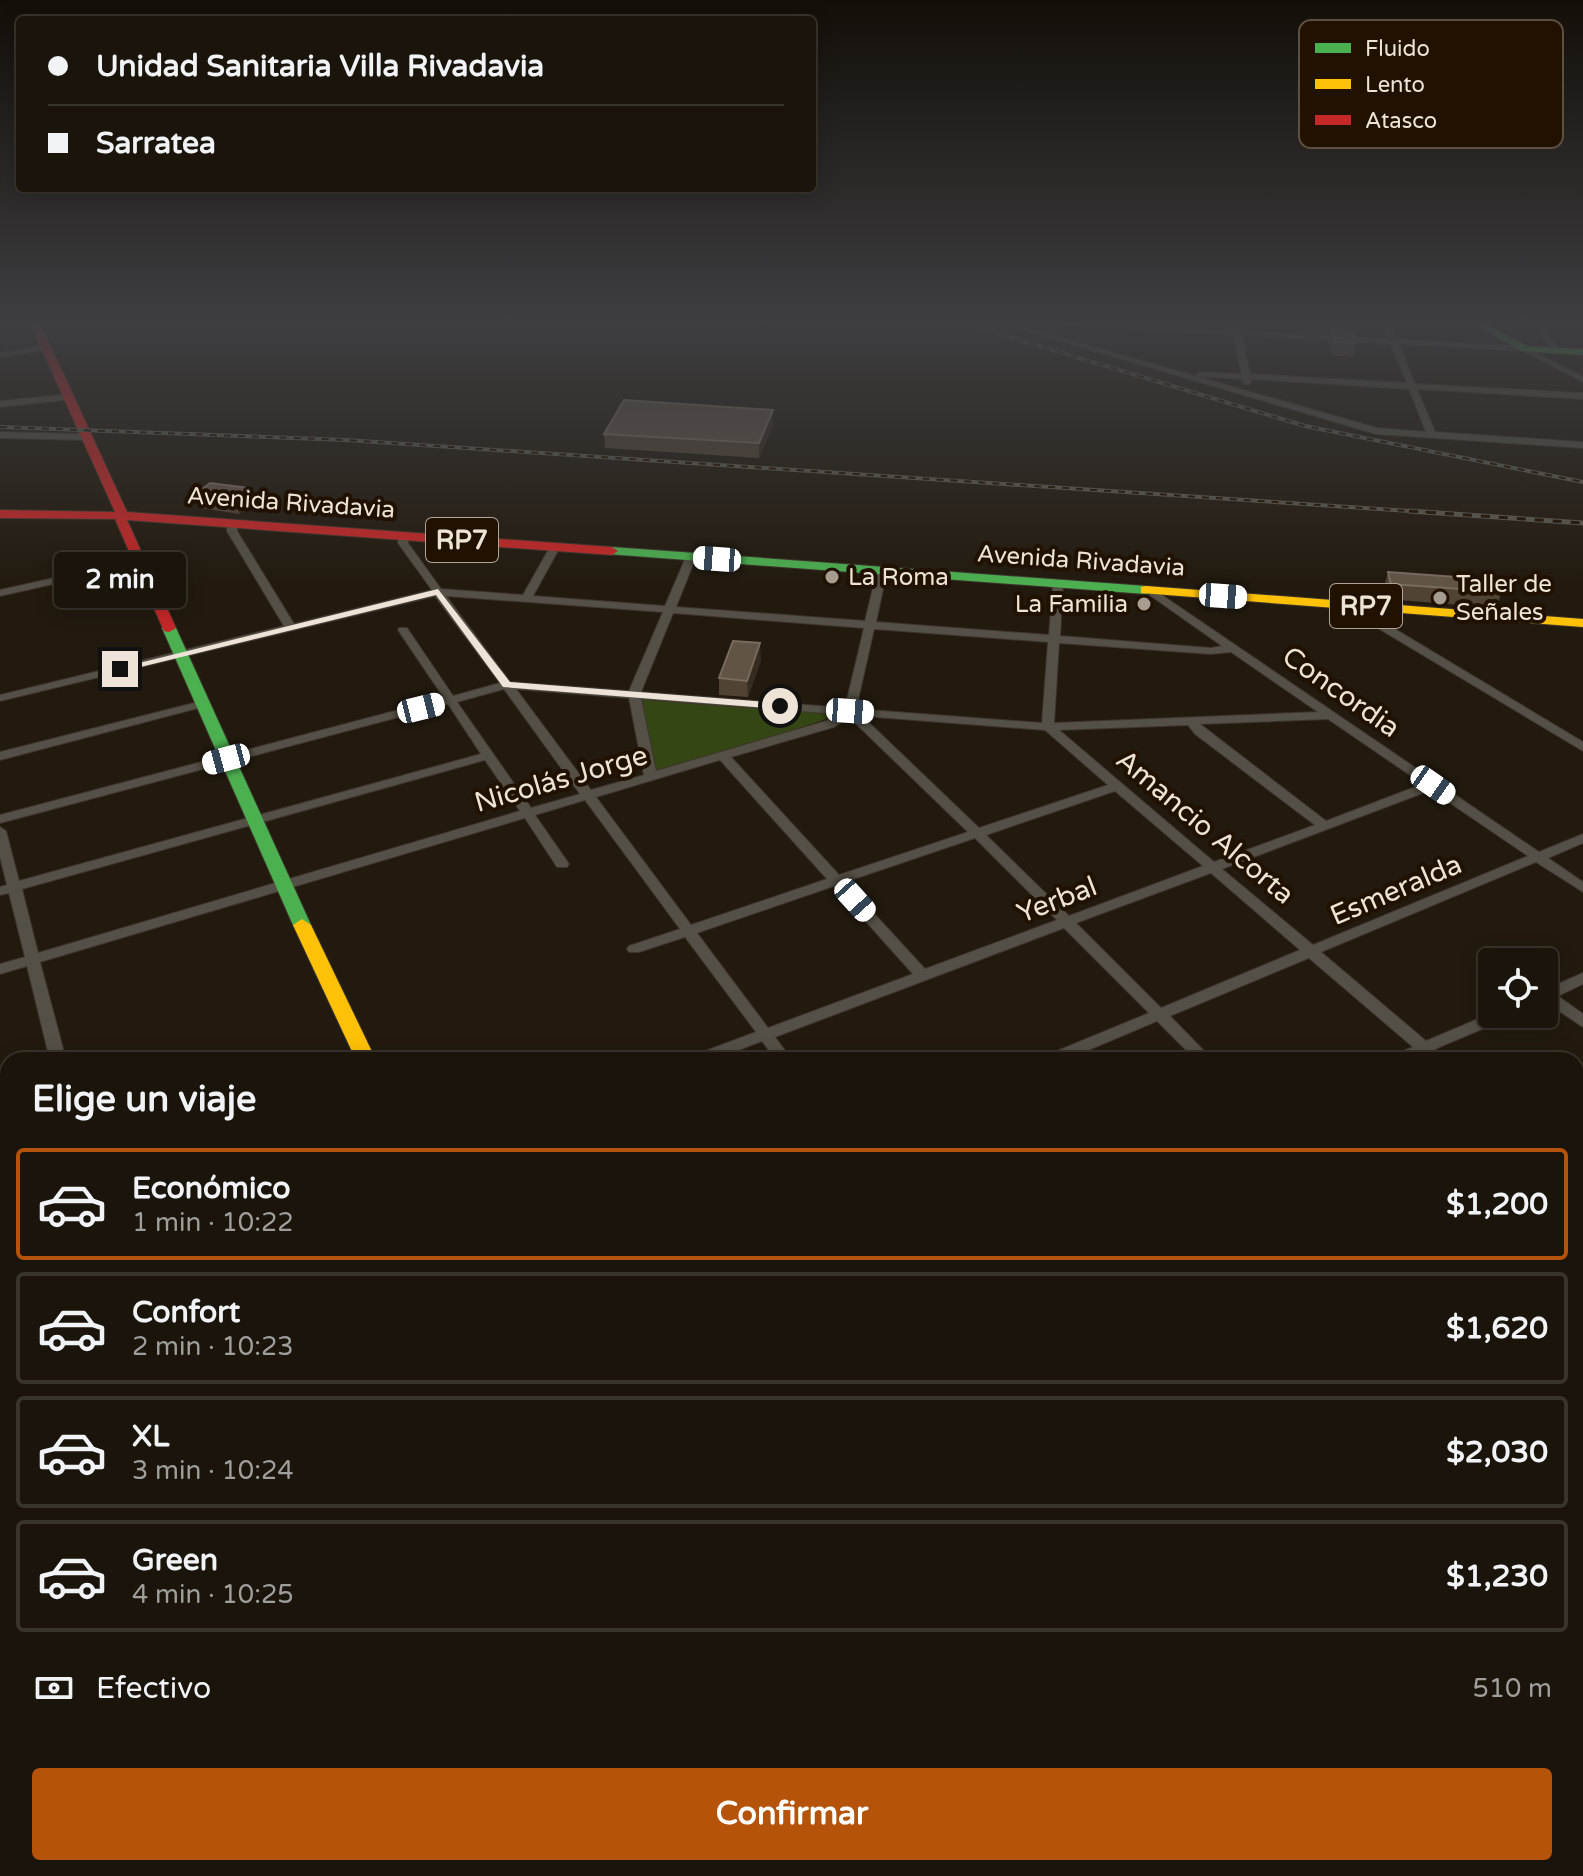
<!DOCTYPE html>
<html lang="es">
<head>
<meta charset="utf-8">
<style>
	:root { --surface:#1a140a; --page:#272118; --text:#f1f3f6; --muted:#9f9e9c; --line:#38332b; --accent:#b45309 }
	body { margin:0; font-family:"Varela Round",sans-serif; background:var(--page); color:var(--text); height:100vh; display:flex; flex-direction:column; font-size:30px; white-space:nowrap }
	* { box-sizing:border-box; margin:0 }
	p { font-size:26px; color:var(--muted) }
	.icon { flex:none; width:44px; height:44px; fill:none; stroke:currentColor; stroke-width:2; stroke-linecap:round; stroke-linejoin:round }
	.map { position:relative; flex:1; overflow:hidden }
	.side { position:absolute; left:0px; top:1052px; width:1584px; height:824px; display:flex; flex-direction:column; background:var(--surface); border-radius:24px 24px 0 0; box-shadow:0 4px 20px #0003,0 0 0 2px var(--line) }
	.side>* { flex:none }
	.hud { position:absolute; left:16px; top:16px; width:800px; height:176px; border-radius:8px; box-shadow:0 4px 20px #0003,0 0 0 2px var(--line); display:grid; align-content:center; height:176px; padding:0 32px; background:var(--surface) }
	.buttons { position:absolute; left:1478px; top:948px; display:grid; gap:16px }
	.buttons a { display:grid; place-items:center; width:80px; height:80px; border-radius:8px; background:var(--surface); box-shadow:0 4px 20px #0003,0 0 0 2px var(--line); font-size:40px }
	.end { position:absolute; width:36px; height:36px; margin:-18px; border:10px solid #ede3d6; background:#111; box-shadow:0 0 0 4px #111 }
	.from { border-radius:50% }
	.bubble { position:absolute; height:56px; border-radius:8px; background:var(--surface); box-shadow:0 4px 20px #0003,0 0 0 2px var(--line); font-size:26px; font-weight:700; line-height:56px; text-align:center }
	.car { position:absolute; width:24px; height:48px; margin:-24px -12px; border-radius:10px; box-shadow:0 0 6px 2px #0007; background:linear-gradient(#fff 24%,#345 0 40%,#fff 0 76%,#345 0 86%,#fff 0) }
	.hud b { display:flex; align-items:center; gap:28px; height:76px; font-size:30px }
	.hud b+b { border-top:2px solid var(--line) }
	.hud i { width:20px; height:20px; background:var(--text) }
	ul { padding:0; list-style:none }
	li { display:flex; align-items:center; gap:24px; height:112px; margin:0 16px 12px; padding:0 16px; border:4px solid var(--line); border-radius:8px }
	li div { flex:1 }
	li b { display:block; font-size:30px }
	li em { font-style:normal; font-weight:700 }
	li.active { border-color:var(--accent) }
	li>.icon { width:72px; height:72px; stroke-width:1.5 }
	h2 { padding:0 32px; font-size:36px; line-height:96px }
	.pay { display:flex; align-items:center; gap:20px; height:88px; padding:0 32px; font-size:30px }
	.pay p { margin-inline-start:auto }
	.button { display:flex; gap:16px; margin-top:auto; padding:16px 32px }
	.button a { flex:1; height:92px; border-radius:8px; background:var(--accent); color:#fff; font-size:32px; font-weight:700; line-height:92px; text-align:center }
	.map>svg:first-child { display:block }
</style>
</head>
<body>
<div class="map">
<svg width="1583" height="1876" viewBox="0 0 1583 1876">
	<rect width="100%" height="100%" fill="#221a0e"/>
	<g fill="#344614">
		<path d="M634,694L850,711L651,778Z"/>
		<path d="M253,1868H398L401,1876H255Z"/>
	</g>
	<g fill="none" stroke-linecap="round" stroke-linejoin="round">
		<defs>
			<g id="street">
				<path d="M999,323H1010L1377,428L1426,432L1409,389L1251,379L1250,384H1244L1242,379L1197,376L1196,374L1200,372L1241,374L1234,335L1063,325L1059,323H1099L1233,330L1232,323H1240L1241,331L1389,339L1382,323H1390L1397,339L1525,347L1583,377V382L1523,351L1399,344L1415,384L1583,393V399L1417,389L1435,432L1583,442V448L1376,434ZM1242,335L1391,344L1407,383L1250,374Z"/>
				<path d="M1534,323H1542L1559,350L1558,352H1552Z"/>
				<path d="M46,345H49V349L0,357V353Z"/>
				<path d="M71,394L74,395V399L0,407V401Z"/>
				<path d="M0,432L86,434L90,437L86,440L0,438Z"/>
				<path d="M232,520L237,523V531L294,624L432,590L398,543V536L403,533L408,536V543L441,589L523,595L550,547L555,544L560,547L533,596L665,606L686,557L691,554L696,557L676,607L865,621L877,571L882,568L887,571L876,622L1049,635L1053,584L1058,581L1063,584L1060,636L1211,648L1222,646L1144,591L1149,588L1153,589L1539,852L1583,834V843L1548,858L1583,882V892L1536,862L1321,952L1426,1041L1492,1013L1510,1014L1508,1018L1435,1049L1446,1060H1428L1422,1055L1410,1060H1388L1391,1056L1413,1047L1309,958L1170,1016L1213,1060H1196L1157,1021L1065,1060H1042L1045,1056L1149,1013L1064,928L775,1037L792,1060H776L762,1041L713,1060H689L692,1056L756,1032L685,937L639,952H629L627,949L629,946L680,929L585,800L535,815L569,864L567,867H557L525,818L40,962L66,1060H50L27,966L0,974V964L25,957L9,893L0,895V887L7,885L0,857V827L6,831L19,881L481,754L448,704L0,823V815L444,698L398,630L399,628H407L453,696L500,683L435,596L0,701V695L284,626L227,531V523ZM446,596L663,612L629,691L510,682ZM673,613L864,628L845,708L641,692ZM874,629L1048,642L1042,723L856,709ZM1059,643L1211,654L1231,652L1318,712L1054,723ZM504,689L580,794L531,808L457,702ZM516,689L629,698L644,775L591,790ZM641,699L837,714L826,721L656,771ZM862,716L1045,730L1108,785L979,828ZM849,717L968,832L839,875L731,757L834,727ZM1328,719L1423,784L1326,821L1200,724ZM1188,725L1195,734L1315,825L1214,862L1059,730ZM485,760L520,811L38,953L22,889ZM720,760L827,879L691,925L596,797ZM1431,790L1528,856L1313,945L1222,869ZM1115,791L1203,866L1069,916L986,835ZM975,838L1057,920L925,969L845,882ZM1211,873L1300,950L1161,1008L1076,923ZM834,886L913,974L768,1028L697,933Z"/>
				<path d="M138,559L143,562L142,564L0,596V590Z"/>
				<path d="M1357,603L1361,604L1365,611L1583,742V751L1356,615L1352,606Z"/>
				<path d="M202,701L206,702V706L0,760V752Z"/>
				<path d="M1583,973V984L1558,996L1583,1014V1027L1544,1001V990Z"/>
				<path d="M363,1048L368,1049L371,1053L368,1057L359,1060H334L337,1056Z"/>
				<path d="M8,1168V1181L0,1183V1170Z"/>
				<path d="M1576,1171L1583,1173V1188L1576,1186Z"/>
				<path d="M1583,1229V1243L1576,1246V1232Z"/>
				<path d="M8,1308V1323L0,1325V1310Z"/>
				<path d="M1576,1415L1583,1417V1438L1576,1436Z"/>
				<path d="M1583,1598V1620L1576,1623V1601Z"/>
				<path d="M8,1711V1733L0,1736V1714Z"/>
				<path d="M1576,1714L1583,1717V1744L1576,1741Z"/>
				<path d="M206,1868H242L238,1876H202Z"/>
				<path d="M1368,1868H1394L1398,1876H1372Z"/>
			</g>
			<g id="fast">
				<path d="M1473,323H1485L1527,346L1583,349V355L1521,351Z"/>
				<path d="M612,547L1146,586L1153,590L1146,594L607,554L606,551Z"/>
				<path d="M169,624L176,628L311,925L308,929H296L293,925L162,628Z"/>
			</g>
			<g id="slow">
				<path d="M1146,586L1583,619V627L1141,593V587Z"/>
				<path d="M302,919L311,925L376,1060H356L293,925Z"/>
			</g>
			<g id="jam">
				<path d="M30,323H40L127,512L612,547L618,551L612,555L127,520L176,628L169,632L164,631L115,519L0,518V510L115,512Z"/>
				<path d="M717,1868H747L749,1876H719Z"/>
			</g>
		</defs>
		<use href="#street" stroke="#3d352c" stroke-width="2"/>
		<use href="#fast" stroke="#3d352c" stroke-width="2"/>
		<use href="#slow" stroke="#3d352c" stroke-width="2"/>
		<use href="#jam" stroke="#3d352c" stroke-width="2"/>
		<use href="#street" fill="#545045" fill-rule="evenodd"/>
		<use href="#fast" fill="#4caf50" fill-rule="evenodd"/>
		<use href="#slow" fill="#ffc107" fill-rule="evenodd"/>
		<use href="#jam" fill="#c62828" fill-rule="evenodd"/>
		<defs>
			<g id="rail-far1">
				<path d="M963,323L1305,426L1583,482"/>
				<path d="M0,427L346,440L1439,513"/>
			</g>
			<path id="rail" d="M1409,511L1583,523"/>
		</defs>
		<use href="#rail-far1" stroke="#5e5a4f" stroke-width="4"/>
		<use href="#rail" stroke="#5e5a4f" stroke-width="5"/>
		<use href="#rail-far1" stroke="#201100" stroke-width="2" stroke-dasharray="7" stroke-linecap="butt"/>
		<use href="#rail" stroke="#201100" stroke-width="3" stroke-dasharray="9" stroke-linecap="butt"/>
	</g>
	<g fill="#504336">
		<path d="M1331,330L1356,343L1353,357L1332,355L1328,343Z"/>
		<path d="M773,410V424L759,458L605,448L604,434Z"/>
		<path d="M249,488L252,503L239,514L201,508L197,493Z"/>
		<path d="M1388,572L1502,592L1496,608L1387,599L1384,588Z"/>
		<path d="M761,660L748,697L719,695V678Z"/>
	</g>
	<g fill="#362b1f">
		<path d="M773,410V424L759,458V443Z"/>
		<path d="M249,488L252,503L239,514L236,499Z"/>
		<path d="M760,643L761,660L748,697L747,681Z"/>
	</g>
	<g fill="#615447" stroke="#776b5e" stroke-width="2">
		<path d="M1331,330L1352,331L1356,343L1335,342Z"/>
		<path d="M624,400L773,410L759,443L604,434Z"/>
		<path d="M210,483L249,488L236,499L197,493Z"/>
		<path d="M1388,572L1497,580L1502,592L1391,584Z"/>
		<path d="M733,641L760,643L747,681L719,678Z"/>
	</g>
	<linearGradient id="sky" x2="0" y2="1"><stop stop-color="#130e08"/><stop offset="0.55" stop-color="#3e3e41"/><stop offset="1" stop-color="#3e3e41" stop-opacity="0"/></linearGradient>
	<rect width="1583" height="585" fill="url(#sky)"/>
	<path fill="#ede3d6" d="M438,589L510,682L780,703L785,706L780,709L503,687L436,595L120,672L115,669Z"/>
	<g fill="#a69d90" stroke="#201100" stroke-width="3">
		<circle cx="832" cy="577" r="8"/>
		<circle cx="1440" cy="598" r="8"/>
		<circle cx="1144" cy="604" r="8"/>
	</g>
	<g text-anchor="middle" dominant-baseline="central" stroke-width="8" stroke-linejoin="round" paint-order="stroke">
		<g font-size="24" fill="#ede3d6" stroke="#201100">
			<text transform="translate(291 503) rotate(4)">Avenida Rivadavia</text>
			<text transform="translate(1081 561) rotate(4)">Avenida Rivadavia</text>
		</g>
		<g font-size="24" fill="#ede3d6" stroke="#201100" text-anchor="start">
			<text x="848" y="577">La Roma</text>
			<text x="1456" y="584">Taller de<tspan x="1456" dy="28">Señales</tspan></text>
			<text x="1128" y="604" text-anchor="end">La Familia</text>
		</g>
		<g fill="#201100" stroke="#b0a496" stroke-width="2">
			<rect x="426" y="518" width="72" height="44" rx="6"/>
			<rect x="1330" y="584" width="72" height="44" rx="6"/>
		</g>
		<g font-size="26" font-weight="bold" fill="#ede3d6">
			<text x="462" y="540">RP7</text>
			<text x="1366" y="606">RP7</text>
		</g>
		<g font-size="28" fill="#ede3d6" stroke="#201100">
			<text transform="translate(1341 692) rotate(35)">Concordia</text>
			<text transform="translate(561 779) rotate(-16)">Nicolás Jorge</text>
			<text transform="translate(1205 827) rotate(40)">Amancio Alcorta</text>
			<text transform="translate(1396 890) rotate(-23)">Esmeralda</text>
			<text transform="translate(1057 900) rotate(-21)">Yerbal</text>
		</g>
	</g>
	<rect x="1299" y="20" width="264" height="128" rx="12" fill="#201100" stroke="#5e5040" stroke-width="2"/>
	<rect x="1315" y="43" width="36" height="10" fill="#4caf50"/>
	<rect x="1315" y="79" width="36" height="10" fill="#ffc107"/>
	<rect x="1315" y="115" width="36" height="10" fill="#c62828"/>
	<g font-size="22" fill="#ede3d6">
		<text x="1365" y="56">Fluido</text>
		<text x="1365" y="92">Lento</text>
		<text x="1365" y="128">Atasco</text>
	</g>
</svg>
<div class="buttons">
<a><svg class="icon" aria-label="locate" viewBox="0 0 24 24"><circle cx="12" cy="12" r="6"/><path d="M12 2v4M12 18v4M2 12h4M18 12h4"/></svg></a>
</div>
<i class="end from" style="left:780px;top:706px"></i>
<i class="end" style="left:120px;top:669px"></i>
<div class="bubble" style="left:54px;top:552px;width:132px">2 min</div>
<i class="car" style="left:717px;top:559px;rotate:274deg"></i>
<i class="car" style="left:1223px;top:596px;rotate:94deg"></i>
<i class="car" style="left:421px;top:708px;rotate:76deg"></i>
<i class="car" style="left:850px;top:711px;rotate:94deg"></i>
<i class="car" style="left:226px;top:759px;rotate:255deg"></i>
<i class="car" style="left:1433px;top:785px;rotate:125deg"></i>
<i class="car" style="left:855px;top:900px;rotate:138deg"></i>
<div class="hud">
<b><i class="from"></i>Unidad Sanitaria Villa Rivadavia</b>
<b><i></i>Sarratea</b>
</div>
<section class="side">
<h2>Elige un viaje</h2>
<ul>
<li class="active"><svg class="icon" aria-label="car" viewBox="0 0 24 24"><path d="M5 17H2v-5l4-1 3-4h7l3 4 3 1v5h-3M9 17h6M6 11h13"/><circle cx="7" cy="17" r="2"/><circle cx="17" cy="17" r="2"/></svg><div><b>Económico</b><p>1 min · 10:22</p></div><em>$1,200</em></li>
<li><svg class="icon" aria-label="car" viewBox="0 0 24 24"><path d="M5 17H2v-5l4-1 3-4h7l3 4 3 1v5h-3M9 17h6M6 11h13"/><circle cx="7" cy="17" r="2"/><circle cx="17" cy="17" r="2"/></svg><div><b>Confort</b><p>2 min · 10:23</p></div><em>$1,620</em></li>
<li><svg class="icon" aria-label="car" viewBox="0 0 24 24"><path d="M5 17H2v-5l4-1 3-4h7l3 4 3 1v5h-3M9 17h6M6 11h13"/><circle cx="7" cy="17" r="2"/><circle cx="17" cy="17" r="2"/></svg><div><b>XL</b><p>3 min · 10:24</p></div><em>$2,030</em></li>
<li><svg class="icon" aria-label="car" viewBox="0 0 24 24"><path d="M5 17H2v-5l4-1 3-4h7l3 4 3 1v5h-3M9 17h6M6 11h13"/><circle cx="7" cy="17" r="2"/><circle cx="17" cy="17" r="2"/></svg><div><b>Green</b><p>4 min · 10:25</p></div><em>$1,230</em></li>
</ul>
<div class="pay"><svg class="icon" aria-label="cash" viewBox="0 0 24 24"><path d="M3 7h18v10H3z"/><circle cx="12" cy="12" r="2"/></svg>Efectivo<p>510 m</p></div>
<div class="button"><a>Confirmar</a></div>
</section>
</div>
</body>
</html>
